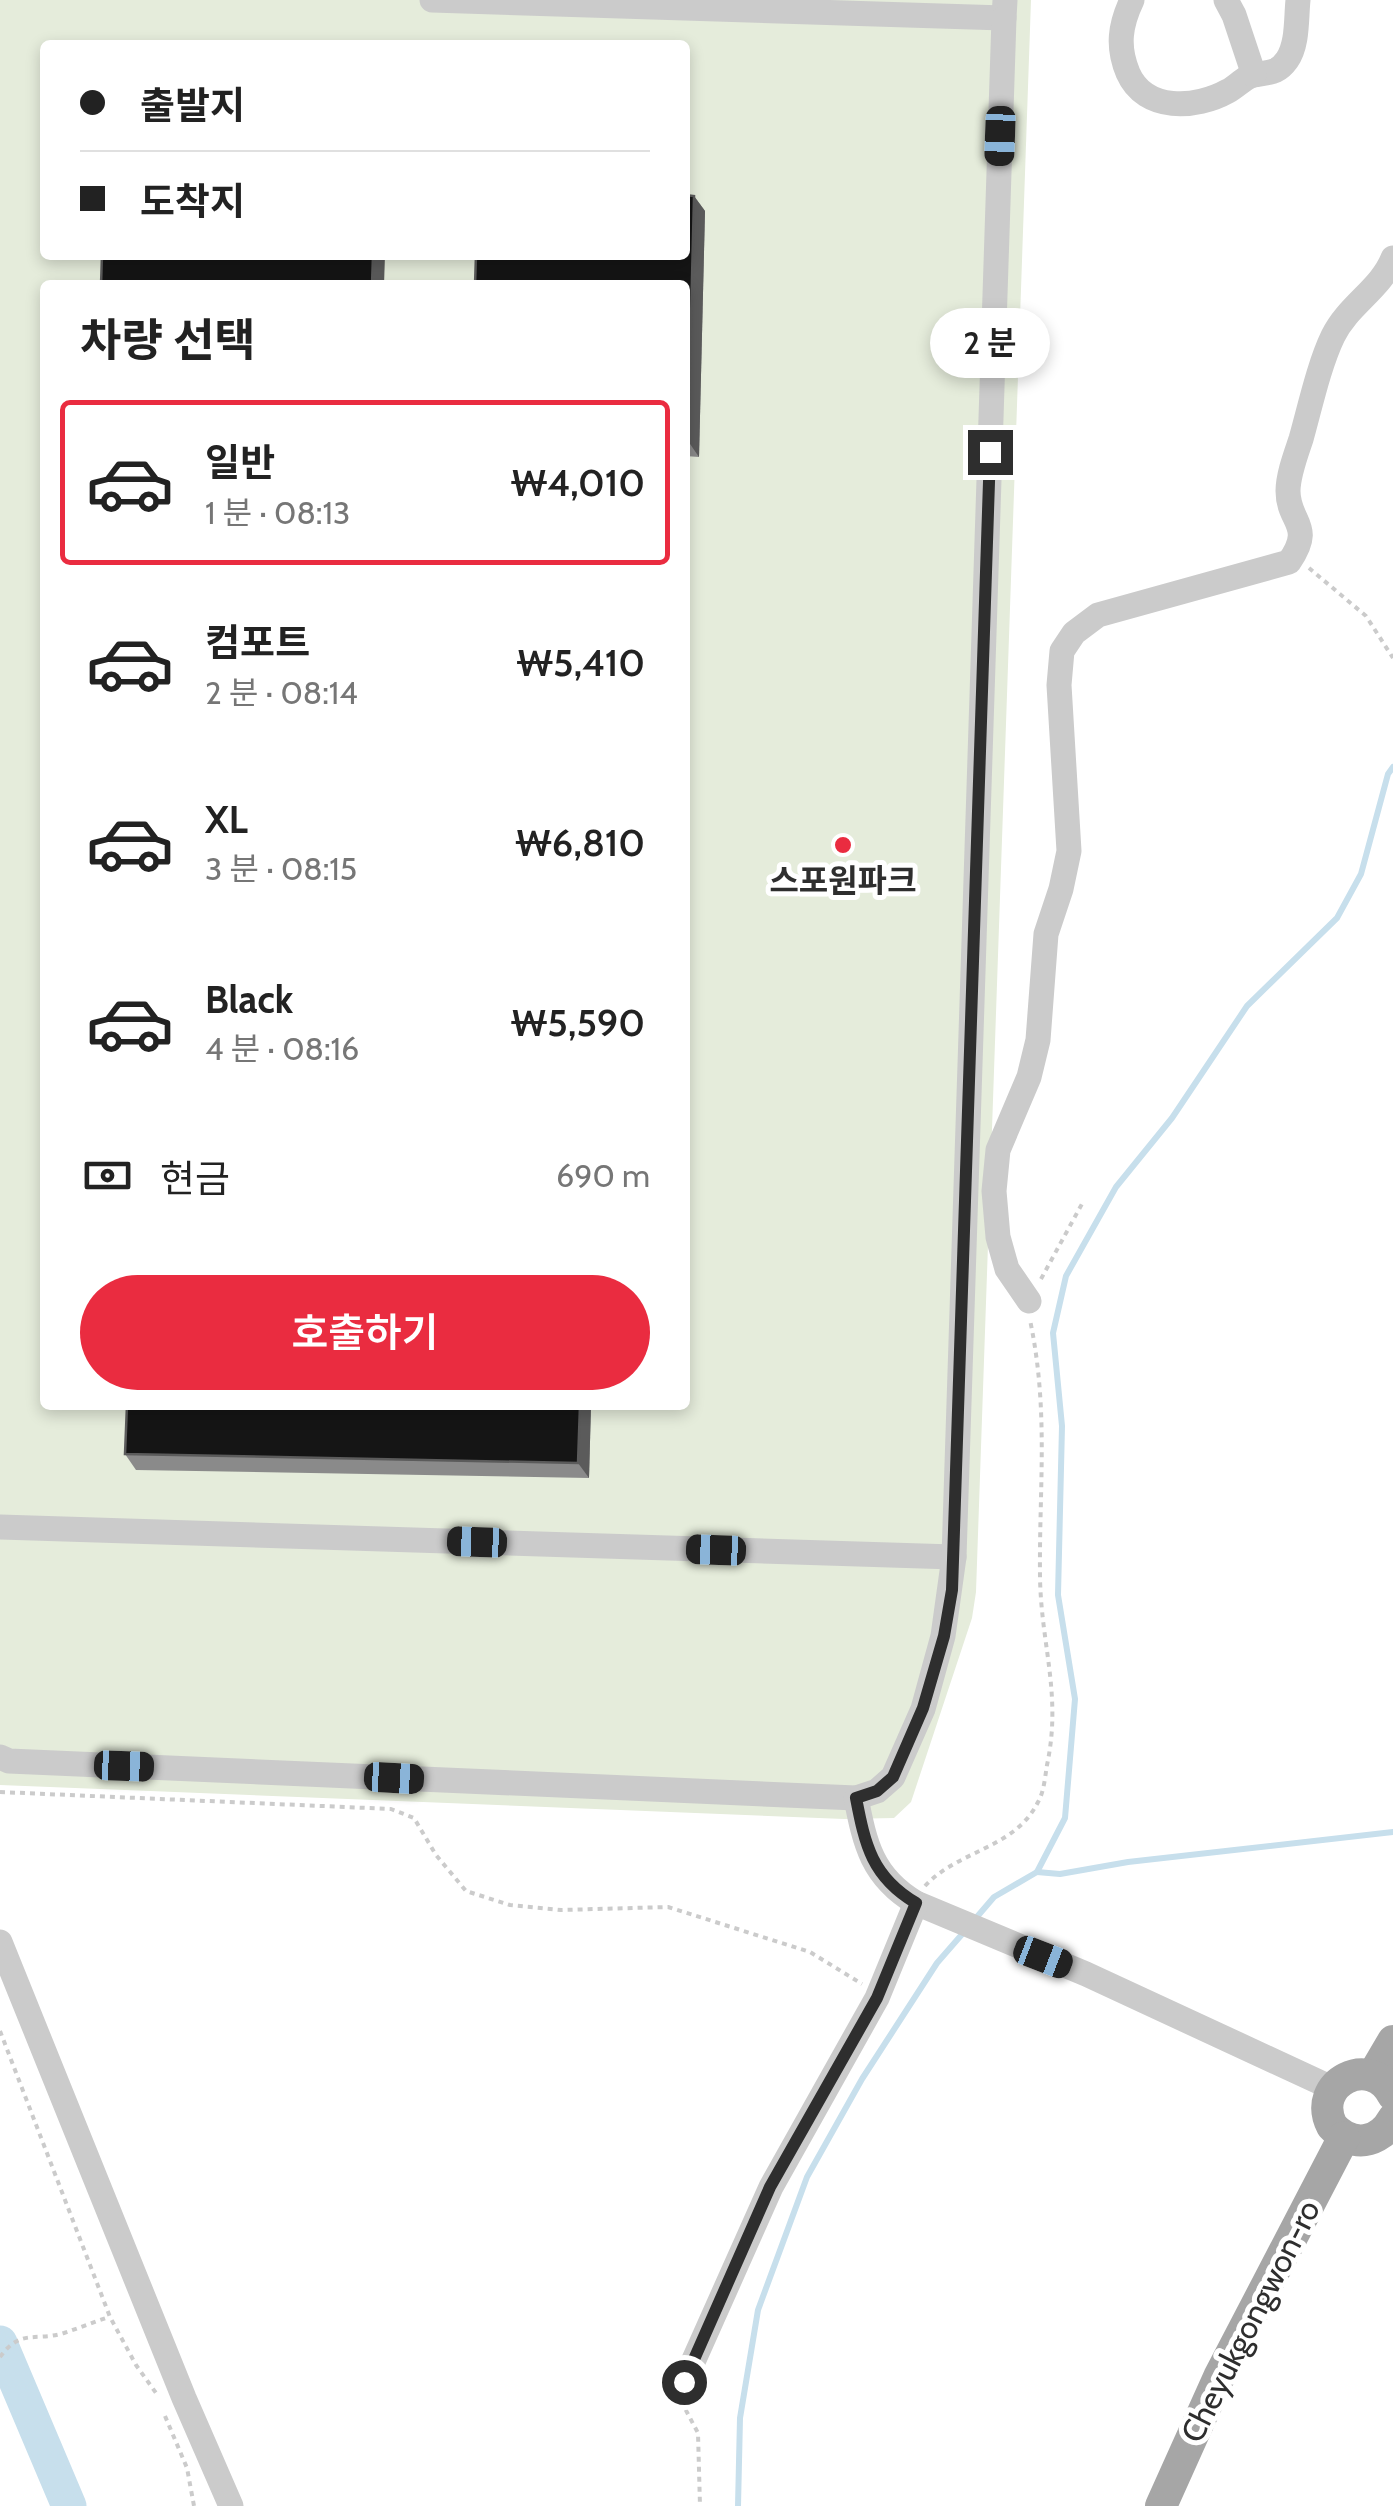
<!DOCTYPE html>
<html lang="ko">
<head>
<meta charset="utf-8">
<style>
	:root { --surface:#fff; --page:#f2f2f2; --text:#222; --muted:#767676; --line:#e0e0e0; --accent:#ea2c40 }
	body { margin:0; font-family:Cabin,"Noto Sans KR",sans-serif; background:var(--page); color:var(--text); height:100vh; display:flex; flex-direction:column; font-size:38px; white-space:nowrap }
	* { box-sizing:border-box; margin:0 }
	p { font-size:32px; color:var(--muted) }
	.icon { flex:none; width:55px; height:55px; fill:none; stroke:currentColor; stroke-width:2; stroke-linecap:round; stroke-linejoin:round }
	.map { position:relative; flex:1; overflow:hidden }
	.side { position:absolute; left:40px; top:280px; width:650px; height:1130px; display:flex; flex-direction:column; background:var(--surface); border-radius:10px; box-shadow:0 5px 15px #0003 }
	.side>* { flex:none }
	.guide { position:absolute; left:40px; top:40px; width:650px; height:220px; border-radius:10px; box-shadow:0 5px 15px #0003; display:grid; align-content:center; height:220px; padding:0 40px; background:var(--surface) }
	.end { position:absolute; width:45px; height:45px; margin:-22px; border:12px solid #2e2e2e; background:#fff; box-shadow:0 0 0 5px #fff }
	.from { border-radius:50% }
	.bubble { position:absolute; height:70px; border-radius:35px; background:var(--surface); box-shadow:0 5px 15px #0003; font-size:32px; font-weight:600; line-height:70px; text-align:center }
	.car { position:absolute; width:30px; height:60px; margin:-30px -15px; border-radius:12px; box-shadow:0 0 8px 2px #0007; background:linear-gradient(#222 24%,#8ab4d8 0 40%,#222 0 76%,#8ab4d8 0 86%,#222 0) }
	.guide b { display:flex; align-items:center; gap:35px; height:95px; font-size:38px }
	.guide b+b { border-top:2px solid var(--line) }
	.guide i { width:25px; height:25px; background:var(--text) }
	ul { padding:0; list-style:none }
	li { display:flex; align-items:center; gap:30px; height:165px; margin:0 20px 15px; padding:0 20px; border:5px solid transparent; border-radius:10px }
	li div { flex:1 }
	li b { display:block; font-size:38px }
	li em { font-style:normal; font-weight:600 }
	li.selected { border-color:var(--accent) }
	li>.icon { width:90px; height:90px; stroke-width:1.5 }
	h2 { padding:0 40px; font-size:45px; line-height:120px }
	.pay { display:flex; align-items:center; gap:25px; height:110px; padding:0 40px; font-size:38px }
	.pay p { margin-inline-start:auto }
	.primary-button { display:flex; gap:20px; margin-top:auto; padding:20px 40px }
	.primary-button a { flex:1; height:115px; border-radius:60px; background:var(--accent); color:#fff; font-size:40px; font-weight:600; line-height:115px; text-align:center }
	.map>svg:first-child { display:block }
</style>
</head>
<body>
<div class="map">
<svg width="1393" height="2506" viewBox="0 0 1393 2506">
	<rect width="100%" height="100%" fill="#fff"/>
	<path fill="#e5ecdb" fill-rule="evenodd" d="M0,0H1031L976,1592L972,1618L911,1802L894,1818L844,1819L0,1785ZM45,45H685V255H45ZM45,285H685V1405H45Z"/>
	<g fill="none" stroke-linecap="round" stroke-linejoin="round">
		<g stroke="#c7dfec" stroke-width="6">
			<path d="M1037,1872L1060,1874L1128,1862L1393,1832"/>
			<path d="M976,1918L994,1897L1037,1872L1065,1818L1075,1699L1058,1595L1062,1426L1053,1333L1066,1276L1116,1187L1172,1118L1247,1006L1337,918L1361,874L1388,774L1393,767"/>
			<path d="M738,2506L740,2418L758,2310L807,2177L862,2079L937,1963L964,1932"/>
		</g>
		<path stroke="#c7dfec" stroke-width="35" d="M0,2343L69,2506"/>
		<g stroke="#cbcbcb" stroke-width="4" stroke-dasharray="5 5" stroke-linecap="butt">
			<path d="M1309,568L1366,616L1393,658"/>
			<path d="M1041,1279L1083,1202"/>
			<path d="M0,1792L391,1809L414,1818L436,1855L466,1891L510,1905L561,1910L668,1907L810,1952L862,1984"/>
			<path d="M925,1886C958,1850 1015,1849 1038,1802C1044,1792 1045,1777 1047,1765C1062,1695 1041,1645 1040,1577C1039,1487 1049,1410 1030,1320"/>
			<path d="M0,2031L110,2317L136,2365L156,2393"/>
			<path d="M0,2357C21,2328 35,2342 64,2333C79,2328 94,2322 109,2317"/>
			<path d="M681,2401L698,2433L700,2506"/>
			<path d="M165,2416L187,2468L194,2506"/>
		</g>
		<g stroke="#cbcbcb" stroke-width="25">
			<path d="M432,0L1004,18L1005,0"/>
			<path d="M1132,0C1120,25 1117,47 1128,73C1145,112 1196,109 1228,91C1236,87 1246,76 1254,75C1269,72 1277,74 1287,60C1298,44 1296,19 1298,0"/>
			<path d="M1226,0L1234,15L1254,75"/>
			<path d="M1029,1301L1007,1269L998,1237L994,1191L998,1150L1029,1077L1038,1040L1046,934L1061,889L1069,851L1059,685L1062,651L1074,633L1098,615L1289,562C1315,525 1288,523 1288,491C1288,475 1296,454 1301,439C1310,407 1319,365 1333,336C1348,305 1381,289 1393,258"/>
			<path d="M0,1527L954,1557"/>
			<path d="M0,1757L9,1761L856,1798L877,1791L893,1777L923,1709L943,1636L954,1557L1004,18"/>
			<path d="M856,1798C865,1844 872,1877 916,1903L1086,1974L1332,2088"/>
			<path d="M0,1942L184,2398L231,2506"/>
			<path d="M684,2382L771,2187L877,1998L916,1903"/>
		</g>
		<g stroke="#a6a6a6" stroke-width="32">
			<path d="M1373,2075L1393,2041"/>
			<path d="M1393,2095C1371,2052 1310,2083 1332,2126C1352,2148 1379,2144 1393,2119"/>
			<path d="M1161,2506L1219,2377L1344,2137"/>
		</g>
	</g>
	<g fill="#8a8a8a">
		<path d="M694,196L705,211L699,457L685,456V285Z"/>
		<path d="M591,1405L589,1478L136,1470L125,1454Z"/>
	</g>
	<g fill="#5b5b5b">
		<path d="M694,196L705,211L699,457L688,441Z"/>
		<path d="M373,255H385L384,285H372Z"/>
		<path d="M580,1405H591L589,1478L578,1463Z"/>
	</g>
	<g fill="#151515" stroke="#5b5b5b" stroke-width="2.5">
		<path d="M685,195L694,196L688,441H685V285H475L476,255H685Z"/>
		<path d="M102,255H373L372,285H101Z"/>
		<path d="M127,1405H580L578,1463L125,1454Z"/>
	</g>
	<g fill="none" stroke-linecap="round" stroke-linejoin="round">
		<path stroke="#2e2e2e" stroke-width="12" d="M684,2382L770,2187L877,1998L916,1903C872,1877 865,1845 856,1798L877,1791L893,1777L923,1708L944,1636L952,1590L990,452"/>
	</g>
	<circle fill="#ea2c40" stroke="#fff" stroke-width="4" cx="843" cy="845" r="10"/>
	<g text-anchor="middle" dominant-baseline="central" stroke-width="10" stroke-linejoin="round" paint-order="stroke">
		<g font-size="32" font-weight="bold" fill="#2e2e2e" stroke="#fff">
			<text x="843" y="880">스포원파크</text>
		</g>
		<g font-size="32" fill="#2e2e2e" stroke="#fff">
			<text transform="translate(1250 2321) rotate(-63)">Cheyukgongwon-ro</text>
		</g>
	</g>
</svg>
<i class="end from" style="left:684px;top:2382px"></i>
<i class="end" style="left:990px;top:452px"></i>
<div class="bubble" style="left:930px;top:308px;width:120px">2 분</div>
<i class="car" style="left:1000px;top:136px;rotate:182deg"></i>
<i class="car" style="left:477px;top:1542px;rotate:272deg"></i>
<i class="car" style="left:716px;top:1550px;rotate:272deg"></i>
<i class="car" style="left:124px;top:1766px;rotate:92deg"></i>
<i class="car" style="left:394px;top:1778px;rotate:93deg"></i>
<i class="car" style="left:1043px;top:1957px;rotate:111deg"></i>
<div class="guide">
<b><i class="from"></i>출발지</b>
<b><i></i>도착지</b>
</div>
<section class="side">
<h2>차량 선택</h2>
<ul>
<li class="selected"><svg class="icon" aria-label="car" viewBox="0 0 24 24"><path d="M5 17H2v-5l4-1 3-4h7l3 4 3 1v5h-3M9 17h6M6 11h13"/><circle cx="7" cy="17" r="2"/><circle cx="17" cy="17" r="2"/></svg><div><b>일반</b><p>1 분 · 08:13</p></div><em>₩4,010</em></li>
<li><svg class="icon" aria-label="car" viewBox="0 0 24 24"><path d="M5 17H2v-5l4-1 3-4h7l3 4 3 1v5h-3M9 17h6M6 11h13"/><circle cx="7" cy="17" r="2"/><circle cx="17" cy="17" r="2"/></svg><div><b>컴포트</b><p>2 분 · 08:14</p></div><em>₩5,410</em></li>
<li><svg class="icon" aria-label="car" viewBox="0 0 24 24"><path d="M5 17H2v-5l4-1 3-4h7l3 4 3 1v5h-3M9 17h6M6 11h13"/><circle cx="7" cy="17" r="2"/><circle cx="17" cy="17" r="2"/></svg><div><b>XL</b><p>3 분 · 08:15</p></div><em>₩6,810</em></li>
<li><svg class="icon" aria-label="car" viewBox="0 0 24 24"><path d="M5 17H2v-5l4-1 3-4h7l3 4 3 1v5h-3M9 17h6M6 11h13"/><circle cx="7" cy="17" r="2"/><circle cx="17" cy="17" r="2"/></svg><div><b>Black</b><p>4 분 · 08:16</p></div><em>₩5,590</em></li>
</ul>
<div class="pay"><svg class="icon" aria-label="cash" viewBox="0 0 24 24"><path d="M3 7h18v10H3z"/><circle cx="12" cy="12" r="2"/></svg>현금<p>690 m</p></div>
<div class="primary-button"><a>호출하기</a></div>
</section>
</div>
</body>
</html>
